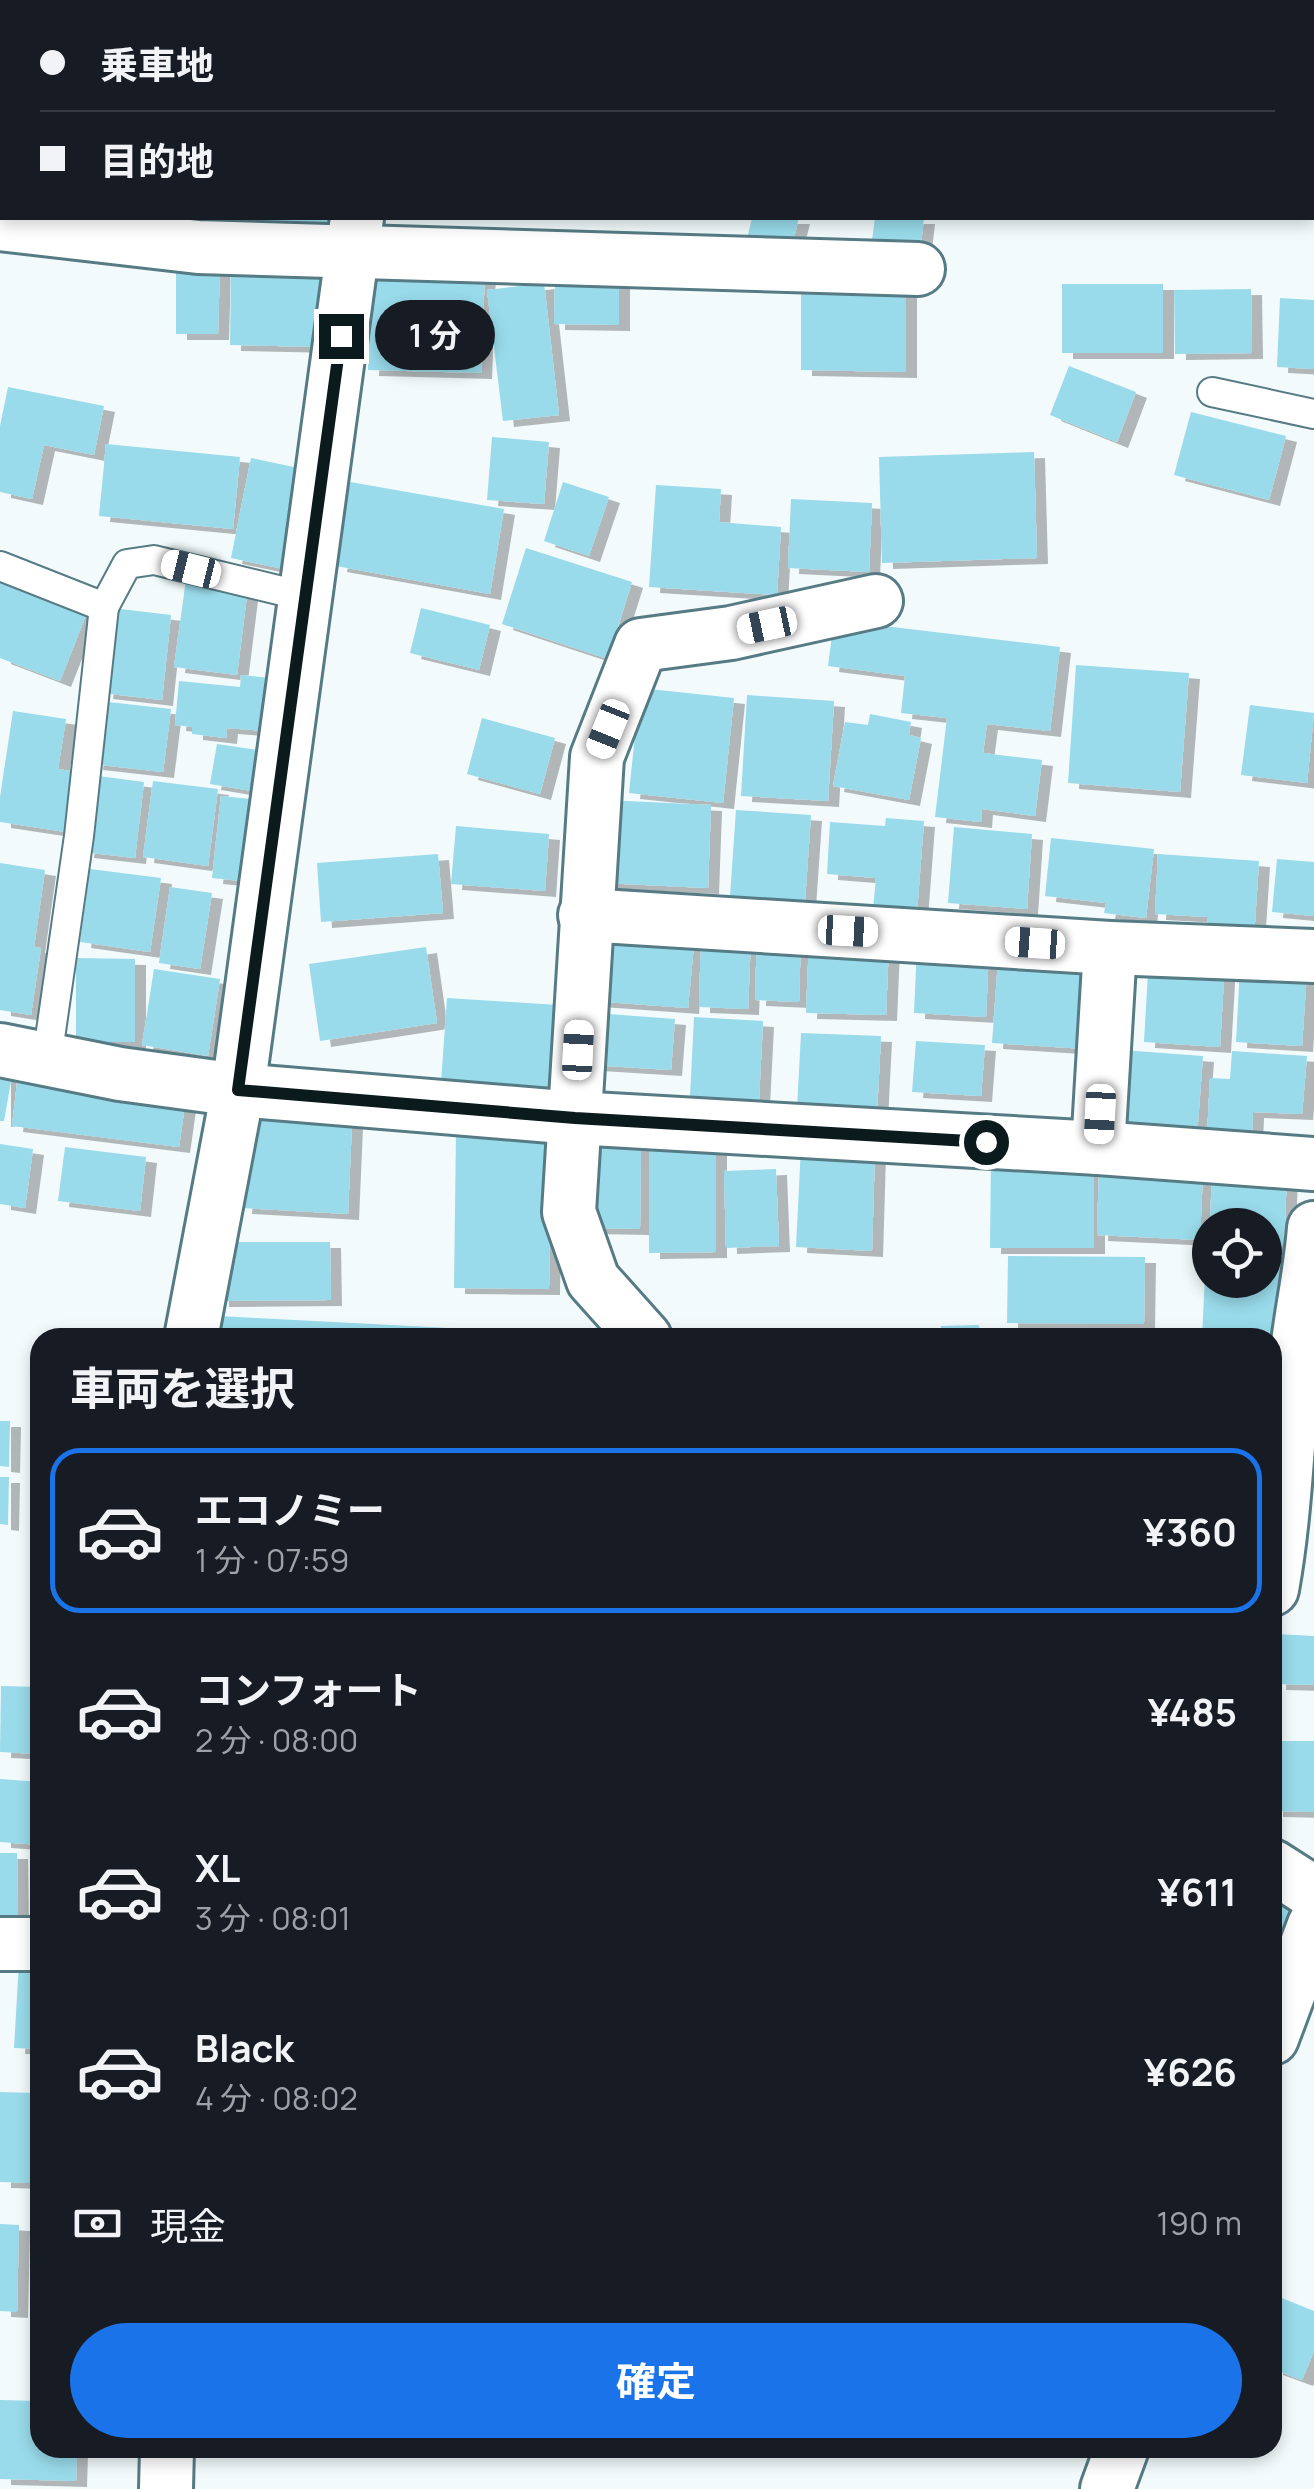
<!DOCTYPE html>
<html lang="ja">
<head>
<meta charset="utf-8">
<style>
	:root { --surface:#171b24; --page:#20242c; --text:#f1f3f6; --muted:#9ea1a6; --line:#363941; --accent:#1a73e8 }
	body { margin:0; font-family:Manrope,"Noto Sans JP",sans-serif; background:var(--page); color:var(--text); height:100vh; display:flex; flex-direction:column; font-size:38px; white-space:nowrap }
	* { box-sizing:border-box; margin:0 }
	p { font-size:32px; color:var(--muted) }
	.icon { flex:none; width:55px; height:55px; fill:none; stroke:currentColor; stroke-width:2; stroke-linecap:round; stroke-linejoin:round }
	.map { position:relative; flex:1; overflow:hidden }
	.drawer { position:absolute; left:30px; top:1328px; width:1252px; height:1130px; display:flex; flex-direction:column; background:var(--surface); border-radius:30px; box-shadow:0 5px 15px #0003 }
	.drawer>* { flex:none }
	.banner { position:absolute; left:0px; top:0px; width:1315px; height:220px; box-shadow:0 5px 15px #0003; display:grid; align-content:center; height:220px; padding:0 40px; background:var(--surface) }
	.tools { position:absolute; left:1192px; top:1208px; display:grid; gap:20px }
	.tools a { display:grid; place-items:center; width:90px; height:90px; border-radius:50%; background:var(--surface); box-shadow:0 5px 15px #0003; font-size:50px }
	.end { position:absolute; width:45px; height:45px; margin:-22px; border:12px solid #0b1a1d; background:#fff; box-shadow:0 0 0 5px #fff }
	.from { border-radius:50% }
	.bubble { position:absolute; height:70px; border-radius:35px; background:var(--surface); box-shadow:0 5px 15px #0003; font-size:32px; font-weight:700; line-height:70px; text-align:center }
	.car { position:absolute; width:30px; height:60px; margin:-30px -15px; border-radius:12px; box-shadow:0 0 8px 2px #0007; background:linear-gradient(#fff 24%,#345 0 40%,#fff 0 76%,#345 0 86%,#fff 0) }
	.banner b { display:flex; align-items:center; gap:35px; height:95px; font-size:38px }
	.banner b+b { border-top:2px solid var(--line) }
	.banner i { width:25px; height:25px; background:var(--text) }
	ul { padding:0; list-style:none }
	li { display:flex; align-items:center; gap:30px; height:165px; margin:0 20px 15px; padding:0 20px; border:5px solid transparent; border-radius:30px }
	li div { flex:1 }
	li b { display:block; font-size:38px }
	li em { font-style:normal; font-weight:700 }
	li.on { border-color:var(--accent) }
	li>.icon { width:90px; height:90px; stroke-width:1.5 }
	h2 { padding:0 40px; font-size:45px; line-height:120px }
	.pay { display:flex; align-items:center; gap:25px; height:110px; padding:0 40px; font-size:38px }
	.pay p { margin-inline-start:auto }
	.action { display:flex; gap:20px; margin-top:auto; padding:20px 40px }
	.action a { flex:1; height:115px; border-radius:60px; background:var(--accent); color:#fff; font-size:40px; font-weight:700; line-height:115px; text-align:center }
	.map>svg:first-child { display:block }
</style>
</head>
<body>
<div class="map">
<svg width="1314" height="2489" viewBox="0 0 1314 2489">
	<defs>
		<filter id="shadow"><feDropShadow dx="11" dy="6" stdDeviation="0" flood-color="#0004"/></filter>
	</defs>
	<rect width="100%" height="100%" fill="#f2fafc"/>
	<g fill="#99dbeb" filter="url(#shadow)">
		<path d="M248,218H345V237L248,235Z"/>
		<path d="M752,218H799L791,249L747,239Z"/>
		<path d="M875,218H924L918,269L869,263Z"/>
		<path d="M176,263L220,264L218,334H176Z"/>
		<path d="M371,268L485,271L481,373L368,370Z"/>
		<path d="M231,269L323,270L322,347L230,345Z"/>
		<path d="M555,279L619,281V325L554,324Z"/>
		<path d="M544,283L559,415L503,421L487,290Z"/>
		<rect x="1062" y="284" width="101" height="69"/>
		<path d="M801,285L906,287V372L801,370Z"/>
		<path d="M1251,289L1252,353L1175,354L1174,290Z"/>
		<path d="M1280,298L1314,300V369L1277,367Z"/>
		<path d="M1069,366L1136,392L1117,442L1050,415Z"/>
		<path d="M8,387L104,406L94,455L44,445L32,499L0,492V426Z"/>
		<path d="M1191,412L1286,436L1269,500L1174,475Z"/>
		<path d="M492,437L549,442L544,504L487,500Z"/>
		<path d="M106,444L240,457L233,529L99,516Z"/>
		<path d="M1034,452L1037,558L882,563L879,457Z"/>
		<path d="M251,458L308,470L288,570L231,558Z"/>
		<path d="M350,482L504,509L490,594L336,566Z"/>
		<path d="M563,482L609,497L589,556L544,541Z"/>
		<path d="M656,485L721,489L719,522L781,527L777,595L649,587Z"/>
		<path d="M791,499L872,503L869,572L788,568Z"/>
		<path d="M526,548L632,582L608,659L502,624Z"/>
		<path d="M0,575L88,610L60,681L0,658Z"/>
		<path d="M186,579L248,587L237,675L174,667Z"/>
		<path d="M112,608L171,615L162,700L102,693Z"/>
		<path d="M421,608L490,625L479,670L410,653Z"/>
		<path d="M834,620L1060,647L1050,731L987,724L983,753L1042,760L1035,816L982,809L981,822L935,817L947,718L901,713L905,676L828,666Z"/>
		<path d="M1076,665L1189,673L1180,792L1068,783Z"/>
		<path d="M241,675L270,678L266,731L227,728L226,738L192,734V727L175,725L179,681L240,687Z"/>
		<path d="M640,688L734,698L723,803L629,793Z"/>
		<path d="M747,695L834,701L828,801L741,796Z"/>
		<path d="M99,701L171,709L163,772L92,764Z"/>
		<path d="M1250,705L1314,713L1307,783L1241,775Z"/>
		<path d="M13,711L66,719L58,769L75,772L66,832L0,822V797Z"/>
		<path d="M870,714L911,722L909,735L921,738L909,800L833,786L845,722L868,725Z"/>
		<path d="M482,718L555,738L540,794L467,774Z"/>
		<path d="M217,744L258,750L252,791L210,784Z"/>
		<path d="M91,775L144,782L135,858L83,852Z"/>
		<path d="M153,781L218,789L208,866L143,857Z"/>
		<path d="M221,796L260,800L251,882L212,878Z"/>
		<path d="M606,800L711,805L708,888L602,883Z"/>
		<path d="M736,810L811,815L805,901L730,896Z"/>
		<path d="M886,818L924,821L917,912L873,909L876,878L827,874L830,822L885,826Z"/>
		<path d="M456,826L549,834L545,891L451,884Z"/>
		<path d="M954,827L1032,834L1027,909L948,903Z"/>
		<path d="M1051,838L1154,849L1146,918L1104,913L1106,903L1045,896Z"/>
		<path d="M438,854L443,913L321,922L317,863Z"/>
		<path d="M1158,854L1259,861L1254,938L1207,935L1208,917L1155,914Z"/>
		<path d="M1277,859L1314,862V916L1272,912Z"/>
		<path d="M0,863L45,870L34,947L41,948L31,1015L0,1010Z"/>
		<path d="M90,869L161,878L150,952L80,942Z"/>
		<path d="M170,887L212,893L200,969L159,963Z"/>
		<path d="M598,926L695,933L688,1008L592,1001Z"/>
		<path d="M757,933L801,935L799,1002L755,1000Z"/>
		<path d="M701,935L751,937L748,1009L699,1007Z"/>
		<path d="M809,941L889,944L886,1015L806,1013Z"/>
		<path d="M917,946L989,949L986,1017L914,1013Z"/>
		<path d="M426,947L437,1023L320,1041L309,964Z"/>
		<path d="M999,948L1092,955L1086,1049L992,1043Z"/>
		<path d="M1149,955L1225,961L1220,1047L1144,1042Z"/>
		<path d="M76,958L135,959V1042H76Z"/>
		<path d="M1240,967L1307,971L1302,1046L1236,1042Z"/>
		<path d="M154,969L220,979L208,1056L142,1045Z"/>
		<path d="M447,998L558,1005L552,1091L441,1083Z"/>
		<path d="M595,1013L675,1019L671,1070L591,1065Z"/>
		<path d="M694,1017L763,1021L759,1100L690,1097Z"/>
		<path d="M801,1033L881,1036L877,1114L797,1109Z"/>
		<path d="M916,1041L985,1045L981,1096L912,1092Z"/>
		<path d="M1122,1050L1203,1056L1197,1135L1115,1129Z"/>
		<path d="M1232,1051L1307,1056L1302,1114L1253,1112L1252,1138L1207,1135L1210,1078L1230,1079Z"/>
		<path d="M0,1067L13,1070L4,1121H0Z"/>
		<path d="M17,1083L185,1105L179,1147L12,1126Z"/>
		<path d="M246,1117L352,1122L348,1214L241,1208Z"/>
		<path d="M456,1131L551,1133L549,1289L454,1288Z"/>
		<path d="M583,1137L641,1139L640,1229L581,1228Z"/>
		<path d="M649,1140H716V1252L649,1253Z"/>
		<path d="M0,1144L33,1149L25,1208L0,1204Z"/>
		<path d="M65,1147L146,1157L140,1211L58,1201Z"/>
		<path d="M801,1147L875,1150L872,1251L796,1247Z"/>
		<path d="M991,1159L1094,1160V1248H990Z"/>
		<path d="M1099,1166L1203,1171L1200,1240L1097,1235Z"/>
		<path d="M776,1169L779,1246L726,1248L724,1171Z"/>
		<path d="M1212,1172L1287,1173L1284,1246H1265V1225H1210Z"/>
		<path d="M217,1242H330L331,1300L218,1301Z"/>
		<path d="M1206,1254H1210V1280H1265V1256L1294,1258L1272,1338H1202Z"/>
		<path d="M1008,1256L1145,1257L1144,1324L1007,1323Z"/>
		<path d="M220,1316L449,1328L448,1338H219Z"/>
		<path d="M979,1325L980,1338H941V1326Z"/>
		<path d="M0,1421H10L9,1467L0,1466Z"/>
		<path d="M0,1477H9L8,1525L0,1524Z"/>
		<path d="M1276,1634L1314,1636V1685L1275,1684Z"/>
		<path d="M1,1686L40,1687V1754L0,1752Z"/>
		<path d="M1272,1741H1314V1812L1272,1811Z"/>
		<path d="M0,1779L40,1782V1845L0,1842Z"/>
		<path d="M0,1853H17L18,1922H0Z"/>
		<path d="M1272,1888L1314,1907L1272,1990Z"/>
		<path d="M19,1962L40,1963V2049L14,2048Z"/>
		<path d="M0,2092L34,2093L31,2183L0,2182Z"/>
		<path d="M0,2224L19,2225L17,2312L0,2311Z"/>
		<path d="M1272,2294L1314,2311V2351L1302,2380L1272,2369Z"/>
		<path d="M0,2400L40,2401V2448H77L76,2481L0,2479Z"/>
	</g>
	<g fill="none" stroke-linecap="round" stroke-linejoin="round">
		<defs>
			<g id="service">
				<path d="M1212,392L1314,414"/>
				<path d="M0,566L104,607L127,564L154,560L303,596"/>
				<path d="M47,1059L79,836L104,607"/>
			</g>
			<g id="minor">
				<path d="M16,0L26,2"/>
				<path d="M970,0L972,2"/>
				<path d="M384,2V0"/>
				<path d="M1312,156H1314"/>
				<path d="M0,224L198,247L918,269"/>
				<path d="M585,915L1110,948L1314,956"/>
				<path d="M0,1050L120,1074L238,1090L575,1118L1098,1148L1314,1164"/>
				<path d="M1098,1148L1110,948"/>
				<path d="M191,1338L238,1090L357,218"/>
				<path d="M645,1338L593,1280L569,1212L597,757L641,645L731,633L876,601"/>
				<path d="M1272,1589C1287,1507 1287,1425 1298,1343C1303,1304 1311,1267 1314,1228"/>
				<path d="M1272,1866L1314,1893"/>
				<path d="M0,1944H40"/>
				<path d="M1272,2038L1314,1925"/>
				<path d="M166,2489L167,2448"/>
				<path d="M1107,2489L1122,2448"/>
			</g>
		</defs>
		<use href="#service" stroke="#567b84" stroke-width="32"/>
		<use href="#minor" stroke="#567b84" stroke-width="58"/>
		<use href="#service" stroke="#fff" stroke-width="28"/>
		<use href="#minor" stroke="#fff" stroke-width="52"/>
	</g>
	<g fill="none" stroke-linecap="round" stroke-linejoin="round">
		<path stroke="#0b1a1d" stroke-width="12" d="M341,336L238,1090L575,1118L986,1142"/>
	</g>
</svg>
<div class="tools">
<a><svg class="icon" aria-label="locate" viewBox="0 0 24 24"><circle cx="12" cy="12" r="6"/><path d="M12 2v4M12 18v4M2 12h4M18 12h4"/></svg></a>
</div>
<i class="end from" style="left:986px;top:1142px"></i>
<i class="end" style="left:341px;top:336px"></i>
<div class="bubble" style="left:375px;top:300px;width:120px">1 分</div>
<i class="car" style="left:191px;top:569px;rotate:284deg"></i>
<i class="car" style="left:767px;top:625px;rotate:258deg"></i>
<i class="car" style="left:608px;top:729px;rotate:202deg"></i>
<i class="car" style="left:848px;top:931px;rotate:93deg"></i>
<i class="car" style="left:1035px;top:943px;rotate:274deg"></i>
<i class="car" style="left:578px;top:1050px;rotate:3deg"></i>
<i class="car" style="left:1100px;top:1114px;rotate:183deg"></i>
<div class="banner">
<b><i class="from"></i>乗車地</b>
<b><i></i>目的地</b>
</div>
<section class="drawer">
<h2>車両を選択</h2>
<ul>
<li class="on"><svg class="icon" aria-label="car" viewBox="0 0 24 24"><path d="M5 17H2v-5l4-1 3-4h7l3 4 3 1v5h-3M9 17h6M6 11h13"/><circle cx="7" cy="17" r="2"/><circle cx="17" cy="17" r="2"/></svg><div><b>エコノミー</b><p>1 分 · 07:59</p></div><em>¥360</em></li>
<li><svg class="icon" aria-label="car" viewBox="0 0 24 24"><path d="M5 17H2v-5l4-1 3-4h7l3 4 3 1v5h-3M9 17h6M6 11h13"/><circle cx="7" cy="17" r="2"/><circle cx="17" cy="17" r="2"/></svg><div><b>コンフォート</b><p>2 分 · 08:00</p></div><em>¥485</em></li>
<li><svg class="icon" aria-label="car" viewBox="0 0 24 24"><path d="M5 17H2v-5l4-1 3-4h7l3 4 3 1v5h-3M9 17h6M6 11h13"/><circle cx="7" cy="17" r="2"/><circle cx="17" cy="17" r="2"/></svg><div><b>XL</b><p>3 分 · 08:01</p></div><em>¥611</em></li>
<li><svg class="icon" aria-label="car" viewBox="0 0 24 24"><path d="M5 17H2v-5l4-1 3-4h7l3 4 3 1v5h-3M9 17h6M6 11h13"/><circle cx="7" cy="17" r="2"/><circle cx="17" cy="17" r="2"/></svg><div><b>Black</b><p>4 分 · 08:02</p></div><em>¥626</em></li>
</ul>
<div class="pay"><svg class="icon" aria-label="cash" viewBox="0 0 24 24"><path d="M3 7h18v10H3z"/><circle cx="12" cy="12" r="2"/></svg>現金<p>190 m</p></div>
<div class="action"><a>確定</a></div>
</section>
</div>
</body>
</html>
